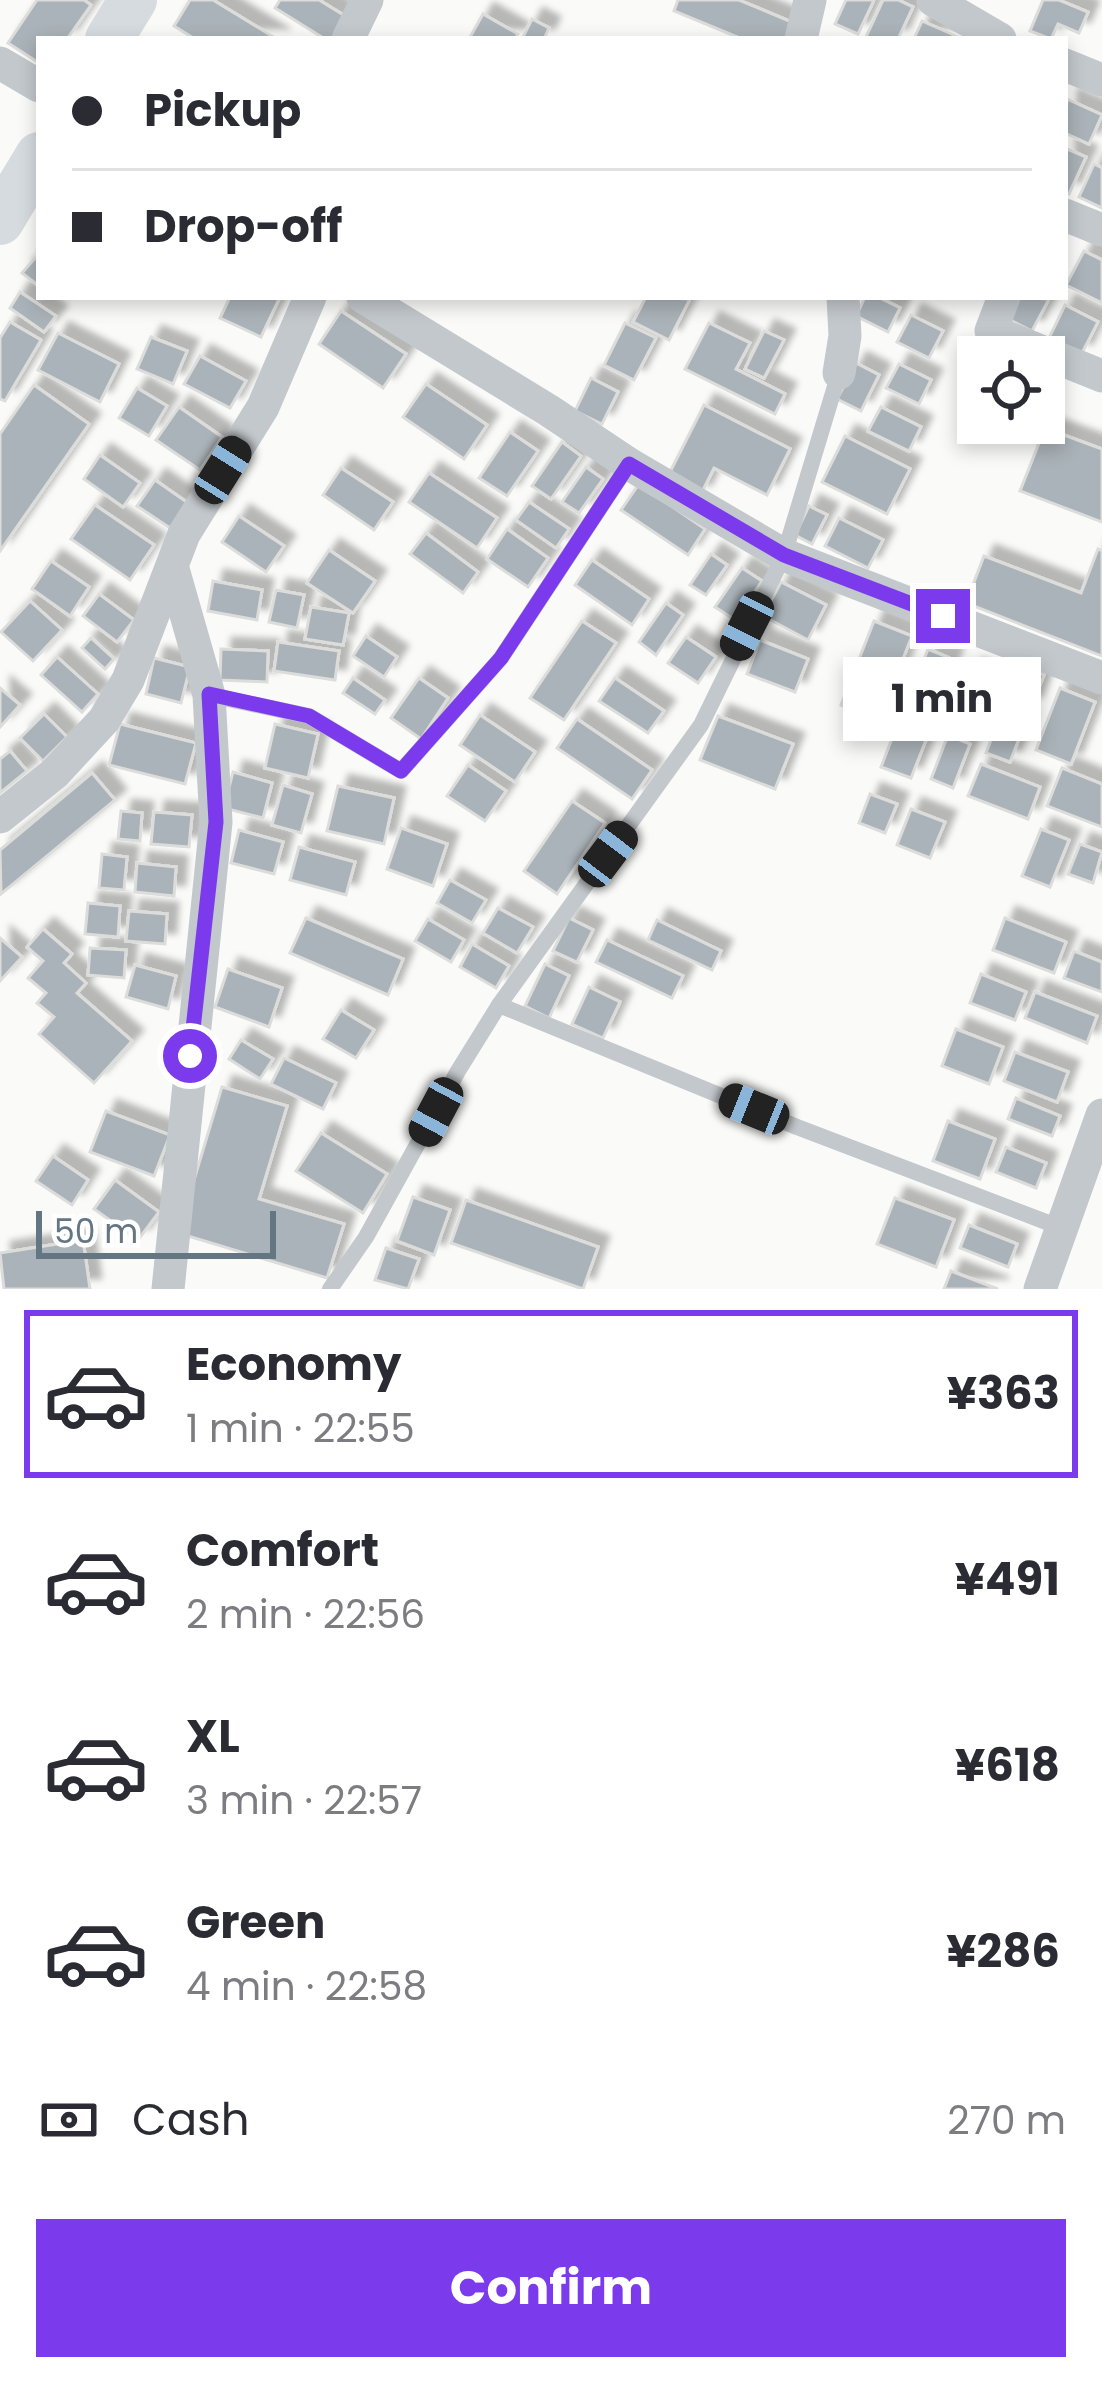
<!DOCTYPE html>
<html lang="en">
<head>
<meta charset="utf-8">
<style>
	:root { --surface:#fff; --page:#f2f2f3; --text:#2b2b33; --muted:#7c7c81; --line:#e1e1e2; --accent:#7c3aed }
	body { margin:0; font-family:Poppins,sans-serif; background:var(--page); color:var(--text); height:100vh; display:flex; flex-direction:column; font-size:45px; white-space:nowrap }
	* { box-sizing:border-box; margin:0 }
	p { font-size:39px; color:var(--muted) }
	.icon { flex:none; width:66px; height:66px; fill:none; stroke:currentColor; stroke-width:2; stroke-linecap:round; stroke-linejoin:round }
	.map { position:relative; height:1289px; overflow:hidden }
	.details { display:flex; flex-direction:column; background:var(--surface); flex:1 }
	.details>* { flex:none }
	.top-card { position:absolute; left:36px; top:36px; width:1032px; height:264px; border-radius:0px; box-shadow:0 6px 18px #0003; display:grid; align-content:center; height:264px; padding:0 36px; background:var(--surface) }
	.tools { position:absolute; left:957px; top:336px; display:grid; gap:24px }
	.tools a { display:grid; place-items:center; width:108px; height:108px; border-radius:0px; background:var(--surface); box-shadow:0 6px 18px #0003; font-size:60px }
	.scale { position:absolute; left:36px; bottom:30px; width:240px; box-sizing:border-box; padding-left:12px; border:6px solid #657683; border-top:0; font-size:33px; line-height:42px; white-space:nowrap; color:#657683; -webkit-text-stroke:9px #fff; paint-order:stroke }
	.end { position:absolute; width:54px; height:54px; margin:-27px; border:15px solid #7c3aed; background:#fff; box-shadow:0 0 0 6px #fff }
	.from { border-radius:50% }
	.bubble { position:absolute; height:84px; border-radius:0px; background:var(--surface); box-shadow:0 6px 18px #0003; font-size:39px; font-weight:700; line-height:84px; text-align:center }
	.car { position:absolute; width:36px; height:72px; margin:-36px -18px; border-radius:15px; box-shadow:0 0 9px 3px #0007; background:linear-gradient(#222 24%,#8ab4d8 0 40%,#222 0 76%,#8ab4d8 0 86%,#222 0) }
	.top-card b { display:flex; align-items:center; gap:42px; height:114px; font-size:45px }
	.top-card b+b { border-top:3px solid var(--line) }
	.top-card i { width:30px; height:30px; background:var(--text) }
	ul { padding:21px 0 0; list-style:none }
	li { display:flex; align-items:center; gap:36px; height:168px; margin:0 24px 18px; padding:0 12px; border:6px solid transparent; border-radius:0px }
	li div { flex:1 }
	li b { display:block; font-size:45px }
	li em { font-style:normal; font-weight:700 }
	li.current { border-color:var(--accent) }
	li>.icon { width:108px; height:108px; stroke-width:1.5 }
	.pay { display:flex; align-items:center; gap:30px; height:132px; padding:0 36px; font-size:45px }
	.pay p { margin-inline-start:auto }
	.action { display:flex; gap:24px; margin-top:auto; padding:24px 36px }
	.action a { flex:1; height:138px; border-radius:0px; background:var(--accent); color:#fff; font-size:48px; font-weight:700; line-height:138px; text-align:center }
	.map>svg:first-child { display:block }
</style>
</head>
<body>
<div class="map">
<svg width="1102" height="1289" viewBox="0 0 1102 1289">
	<defs>
		<filter id="shadow"><feDropShadow dx="11" dy="-11" stdDeviation="3" flood-color="#0004"/></filter>
	</defs>
	<rect width="100%" height="100%" fill="#fafaf8"/>
	<g fill="#aab3b9" stroke="#dcdcda" stroke-width="3" filter="url(#shadow)">
		<path d="M37,0H84L91,5L67,39H39V63L8,43Z"/>
		<path d="M190,0H213L277,39H195L174,26Z"/>
		<path d="M280,0H319L350,19L337,39H325L275,8Z"/>
		<path d="M678,0H739L799,25L793,39H742L674,11Z"/>
		<path d="M846,0H874L858,34L835,24Z"/>
		<path d="M883,0H898L913,7L898,39H865Z"/>
		<path d="M1043,0H1059L1088,12L1079,33L1058,24L1051,39L1030,31Z"/>
		<path d="M483,14L518,34L515,39H469Z"/>
		<path d="M532,19L549,28L544,39H522Z"/>
		<path d="M922,21L963,39H914Z"/>
		<path d="M1067,99L1102,115L1089,144L1065,133Z"/>
		<path d="M1065,148L1086,157L1069,194L1065,192Z"/>
		<path d="M1094,164L1102,168V208L1079,197Z"/>
		<path d="M1084,251L1102,260V303L1066,285Z"/>
		<path d="M36,257L39,260V286L22,273Z"/>
		<path d="M20,292L56,316L44,332L10,308Z"/>
		<path d="M230,297H280L261,337L220,318Z"/>
		<path d="M646,297L690,299L669,340L633,322Z"/>
		<path d="M865,297H878L900,308L888,332L856,316Z"/>
		<path d="M1008,297L1049,299L1032,331L1000,315Z"/>
		<path d="M1065,305L1098,322L1081,355L1049,338Z"/>
		<path d="M341,311L406,354L383,388L319,344Z"/>
		<path d="M911,315L943,331L929,358L897,342Z"/>
		<path d="M10,322L41,340L5,401L0,399V338Z"/>
		<path d="M625,323L656,338L634,380L604,365Z"/>
		<path d="M709,323L750,343L736,369L785,394L775,414L685,369Z"/>
		<path d="M764,331L784,340L764,378L745,369Z"/>
		<path d="M58,333L119,364L100,402L38,370Z"/>
		<path d="M151,337L187,351L173,384L137,369Z"/>
		<path d="M200,356L246,381L230,408L184,384Z"/>
		<path d="M856,363L879,375L861,411L837,399Z"/>
		<path d="M899,364L931,380L919,404L886,388Z"/>
		<path d="M591,378L618,392L602,424L575,411Z"/>
		<path d="M426,384L487,425L464,459L403,417Z"/>
		<path d="M34,385L89,424L0,551V434Z"/>
		<path d="M137,388L167,406L149,436L119,418Z"/>
		<path d="M704,405L790,449L767,495L714,468L700,496L666,480Z"/>
		<path d="M179,407L222,437L200,470L156,440Z"/>
		<path d="M881,407L921,427L909,451L868,431Z"/>
		<path d="M1045,428L1102,449V522L1020,491Z"/>
		<path d="M510,432L538,451L507,496L479,478Z"/>
		<path d="M845,436L910,469L887,514L822,482Z"/>
		<path d="M562,442L581,456L551,499L532,486Z"/>
		<path d="M100,455L140,483L123,507L84,479Z"/>
		<path d="M586,467L603,479L579,513L562,502Z"/>
		<path d="M341,468L393,502L374,530L323,495Z"/>
		<path d="M429,473L497,518L477,548L409,502Z"/>
		<path d="M155,480L188,503L170,528L137,506Z"/>
		<path d="M639,484L705,529L688,555L621,510Z"/>
		<path d="M529,502L569,529L556,548L516,520Z"/>
		<path d="M95,505L154,545L130,580L71,539Z"/>
		<path d="M809,506L827,515L812,544L795,535Z"/>
		<path d="M239,516L284,546L266,572L222,542Z"/>
		<path d="M839,518L883,540L868,568L825,546Z"/>
		<path d="M507,529L548,558L528,587L487,559Z"/>
		<path d="M426,533L478,572L463,593L410,554Z"/>
		<path d="M1098,549L1102,551V656L966,603L984,556L1081,593Z"/>
		<path d="M329,550L375,581L353,613L307,583Z"/>
		<path d="M711,554L727,565L706,595L690,585Z"/>
		<path d="M592,560L649,599L632,625L575,585Z"/>
		<path d="M51,561L89,587L70,616L32,589Z"/>
		<path d="M742,568L762,581L735,620L715,607Z"/>
		<path d="M213,581L262,590L257,620L208,611Z"/>
		<path d="M781,582L826,605L808,640L763,616Z"/>
		<path d="M276,590L304,595L297,628L269,622Z"/>
		<path d="M99,594L134,620L117,642L83,616Z"/>
		<path d="M30,601L62,630L33,661L1,632Z"/>
		<path d="M666,603L683,615L656,655L639,642Z"/>
		<path d="M311,607L349,613L343,645L305,639Z"/>
		<path d="M582,621L616,643L564,720L530,698Z"/>
		<path d="M874,621L912,636L879,719L841,705Z"/>
		<path d="M366,636L397,657L384,677L353,656Z"/>
		<path d="M686,637L716,657L698,683L668,663Z"/>
		<path d="M91,638L114,659L105,669L82,648Z"/>
		<path d="M760,640L808,659L795,692L747,674Z"/>
		<path d="M278,642L339,651L335,680L274,671Z"/>
		<path d="M221,649L268,651L267,682L220,680Z"/>
		<path d="M928,649L952,659L936,698L913,689Z"/>
		<path d="M57,657L98,694L82,712L41,675Z"/>
		<path d="M154,658L190,667L181,703L146,694Z"/>
		<path d="M1027,669L1044,675L1031,708L1014,701Z"/>
		<path d="M972,670L993,678L978,715L958,708Z"/>
		<path d="M353,678L385,700L375,714L343,693Z"/>
		<path d="M419,678L448,698L421,739L391,718Z"/>
		<path d="M615,678L664,711L648,733L599,701Z"/>
		<path d="M0,688L20,705L0,727Z"/>
		<path d="M1060,688L1095,702L1071,764L1036,750Z"/>
		<path d="M44,714L67,737L43,761L20,738Z"/>
		<path d="M1001,714L1025,723L1010,762L986,753Z"/>
		<path d="M480,715L535,752L515,782L460,745Z"/>
		<path d="M718,716L793,744L775,789L700,760Z"/>
		<path d="M577,719L652,770L632,799L557,748Z"/>
		<path d="M120,724L196,743L185,784L109,765Z"/>
		<path d="M275,724L318,734L308,778L265,768Z"/>
		<path d="M896,728L926,740L911,778L881,767Z"/>
		<path d="M948,735L970,744L953,788L931,779Z"/>
		<path d="M10,751L27,771L0,793V759Z"/>
		<path d="M981,764L1040,787L1028,819L968,796Z"/>
		<path d="M468,765L506,791L485,821L447,796Z"/>
		<path d="M1062,768L1102,784V827L1047,806Z"/>
		<path d="M233,772L272,783L263,818L224,808Z"/>
		<path d="M92,773L115,800L1,894L0,850Z"/>
		<path d="M283,785L312,794L301,833L272,825Z"/>
		<path d="M338,786L394,798L384,844L327,831Z"/>
		<path d="M870,794L897,804L885,833L859,823Z"/>
		<path d="M572,801L605,823L557,894L524,871Z"/>
		<path d="M911,809L945,822L930,858L897,845Z"/>
		<path d="M121,811L142,813L140,841L118,839Z"/>
		<path d="M154,812L192,815L189,847L151,844Z"/>
		<path d="M401,828L447,844L433,886L387,869Z"/>
		<path d="M1041,829L1069,840L1050,887L1022,876Z"/>
		<path d="M239,830L283,842L274,874L231,863Z"/>
		<path d="M1080,844L1102,852L1093,883L1068,874Z"/>
		<path d="M299,847L355,862L346,895L290,880Z"/>
		<path d="M102,854L127,857L124,890L99,888Z"/>
		<path d="M137,863L176,867L174,896L135,892Z"/>
		<path d="M450,880L486,900L472,923L437,903Z"/>
		<path d="M88,903L120,906L118,937L85,934Z"/>
		<path d="M498,908L533,927L517,953L483,933Z"/>
		<path d="M129,911L167,914L165,944L126,941Z"/>
		<path d="M306,918L403,959L388,995L290,953Z"/>
		<path d="M569,918L593,930L577,962L553,951Z"/>
		<path d="M1005,918L1066,942L1054,973L993,950Z"/>
		<path d="M428,919L464,940L451,962L415,941Z"/>
		<path d="M657,920L721,951L712,970L648,940Z"/>
		<path d="M43,929L72,954L64,963L86,983L77,993L132,1041L94,1083L39,1034L54,1017L37,1003L46,993L28,978L43,961L27,947Z"/>
		<path d="M0,938L22,957L0,981Z"/>
		<path d="M607,940L683,976L672,998L596,962Z"/>
		<path d="M472,944L509,966L496,988L460,967Z"/>
		<path d="M90,948L126,950L124,978L88,975Z"/>
		<path d="M1074,951L1102,962V992L1064,978Z"/>
		<path d="M545,964L569,976L549,1018L525,1006Z"/>
		<path d="M135,965L176,976L168,1009L126,997Z"/>
		<path d="M228,969L282,988L269,1027L215,1007Z"/>
		<path d="M981,974L1026,992L1015,1020L970,1003Z"/>
		<path d="M589,987L620,1002L603,1038L572,1024Z"/>
		<path d="M1035,992L1097,1016L1087,1043L1025,1018Z"/>
		<path d="M341,1010L374,1030L356,1058L323,1039Z"/>
		<path d="M956,1029L1003,1047L989,1084L942,1066Z"/>
		<path d="M241,1040L273,1059L260,1079L229,1059Z"/>
		<path d="M1015,1052L1068,1072L1057,1102L1004,1081Z"/>
		<path d="M284,1058L336,1083L323,1109L271,1084Z"/>
		<path d="M222,1087L287,1106L259,1199L344,1224L327,1278L178,1233Z"/>
		<path d="M1016,1098L1060,1116L1052,1136L1008,1119Z"/>
		<path d="M106,1111L170,1135L154,1176L90,1152Z"/>
		<path d="M948,1121L995,1139L980,1179L933,1161Z"/>
		<path d="M321,1133L387,1174L363,1213L296,1171Z"/>
		<path d="M1006,1147L1046,1163L1036,1188L996,1172Z"/>
		<path d="M53,1156L88,1180L72,1205L36,1181Z"/>
		<path d="M115,1180L159,1212L138,1240L94,1209Z"/>
		<path d="M413,1197L450,1210L434,1255L397,1241Z"/>
		<path d="M895,1198L954,1220L936,1267L877,1244Z"/>
		<path d="M466,1200L598,1247L583,1289L451,1243Z"/>
		<path d="M969,1225L1017,1244L1008,1267L960,1248Z"/>
		<path d="M83,1240L90,1289H4L0,1253Z"/>
		<path d="M386,1248L419,1259L408,1289L375,1280Z"/>
		<path d="M951,1271L998,1289H944Z"/>
	</g>
	<g fill="none" stroke-linecap="round" stroke-linejoin="round">
		<g stroke="#c3c8cc" stroke-width="16">
			<path d="M209,695L309,716L401,771L501,658L629,464"/>
			<path d="M499,1005L797,1127L1062,1228"/>
			<path d="M330,1289L366,1237L458,1071L499,1005L701,725L784,555L839,373"/>
		</g>
		<g stroke="#c3c8cc" stroke-width="33">
			<path d="M933,0L1000,39"/>
			<path d="M348,39L367,0"/>
			<path d="M801,39L810,0"/>
			<path d="M0,63L39,86"/>
			<path d="M1065,65L1102,80"/>
			<path d="M1065,215L1102,230"/>
			<path d="M363,297L548,410L629,464L784,555L1102,678"/>
			<path d="M1004,297L991,331L1102,376"/>
			<path d="M839,373L845,336L843,297"/>
			<path d="M0,817L55,773L104,720L128,680L184,534L263,407L310,297"/>
			<path d="M168,1289L216,822L209,695L173,569"/>
			<path d="M1040,1289L1102,1115"/>
		</g>
		<g stroke="#d6dbdf" stroke-width="48">
			<path d="M109,39L133,0"/>
			<path d="M0,221L39,156"/>
		</g>
	</g>
	<g fill="none" stroke-linecap="round" stroke-linejoin="round">
		<path stroke="#7c3aed" stroke-width="15" d="M190,1056L216,822L209,694L309,716L401,771L501,658L629,464L784,555L943,616"/>
	</g>
</svg>
<div class="tools">
<a><svg class="icon" aria-label="locate" viewBox="0 0 24 24"><circle cx="12" cy="12" r="6"/><path d="M12 2v4M12 18v4M2 12h4M18 12h4"/></svg></a>
</div>
<div class="scale">50 m</div>
<i class="end from" style="left:190px;top:1056px"></i>
<i class="end" style="left:943px;top:616px"></i>
<div class="bubble" style="left:843px;top:657px;width:198px">1 min</div>
<i class="car" style="left:223px;top:470px;rotate:32deg"></i>
<i class="car" style="left:747px;top:626px;rotate:207deg"></i>
<i class="car" style="left:608px;top:854px;rotate:37deg"></i>
<i class="car" style="left:754px;top:1109px;rotate:292deg"></i>
<i class="car" style="left:436px;top:1112px;rotate:208deg"></i>
<div class="top-card">
<b><i class="from"></i>Pickup</b>
<b><i></i>Drop-off</b>
</div>
</div>
<section class="details">
<ul>
<li class="current"><svg class="icon" aria-label="car" viewBox="0 0 24 24"><path d="M5 17H2v-5l4-1 3-4h7l3 4 3 1v5h-3M9 17h6M6 11h13"/><circle cx="7" cy="17" r="2"/><circle cx="17" cy="17" r="2"/></svg><div><b>Economy</b><p>1 min · 22:55</p></div><em>¥363</em></li>
<li><svg class="icon" aria-label="car" viewBox="0 0 24 24"><path d="M5 17H2v-5l4-1 3-4h7l3 4 3 1v5h-3M9 17h6M6 11h13"/><circle cx="7" cy="17" r="2"/><circle cx="17" cy="17" r="2"/></svg><div><b>Comfort</b><p>2 min · 22:56</p></div><em>¥491</em></li>
<li><svg class="icon" aria-label="car" viewBox="0 0 24 24"><path d="M5 17H2v-5l4-1 3-4h7l3 4 3 1v5h-3M9 17h6M6 11h13"/><circle cx="7" cy="17" r="2"/><circle cx="17" cy="17" r="2"/></svg><div><b>XL</b><p>3 min · 22:57</p></div><em>¥618</em></li>
<li><svg class="icon" aria-label="car" viewBox="0 0 24 24"><path d="M5 17H2v-5l4-1 3-4h7l3 4 3 1v5h-3M9 17h6M6 11h13"/><circle cx="7" cy="17" r="2"/><circle cx="17" cy="17" r="2"/></svg><div><b>Green</b><p>4 min · 22:58</p></div><em>¥286</em></li>
</ul>
<div class="pay"><svg class="icon" aria-label="cash" viewBox="0 0 24 24"><path d="M3 7h18v10H3z"/><circle cx="12" cy="12" r="2"/></svg>Cash<p>270 m</p></div>
<div class="action"><a>Confirm</a></div>
</section>
</body>
</html>
